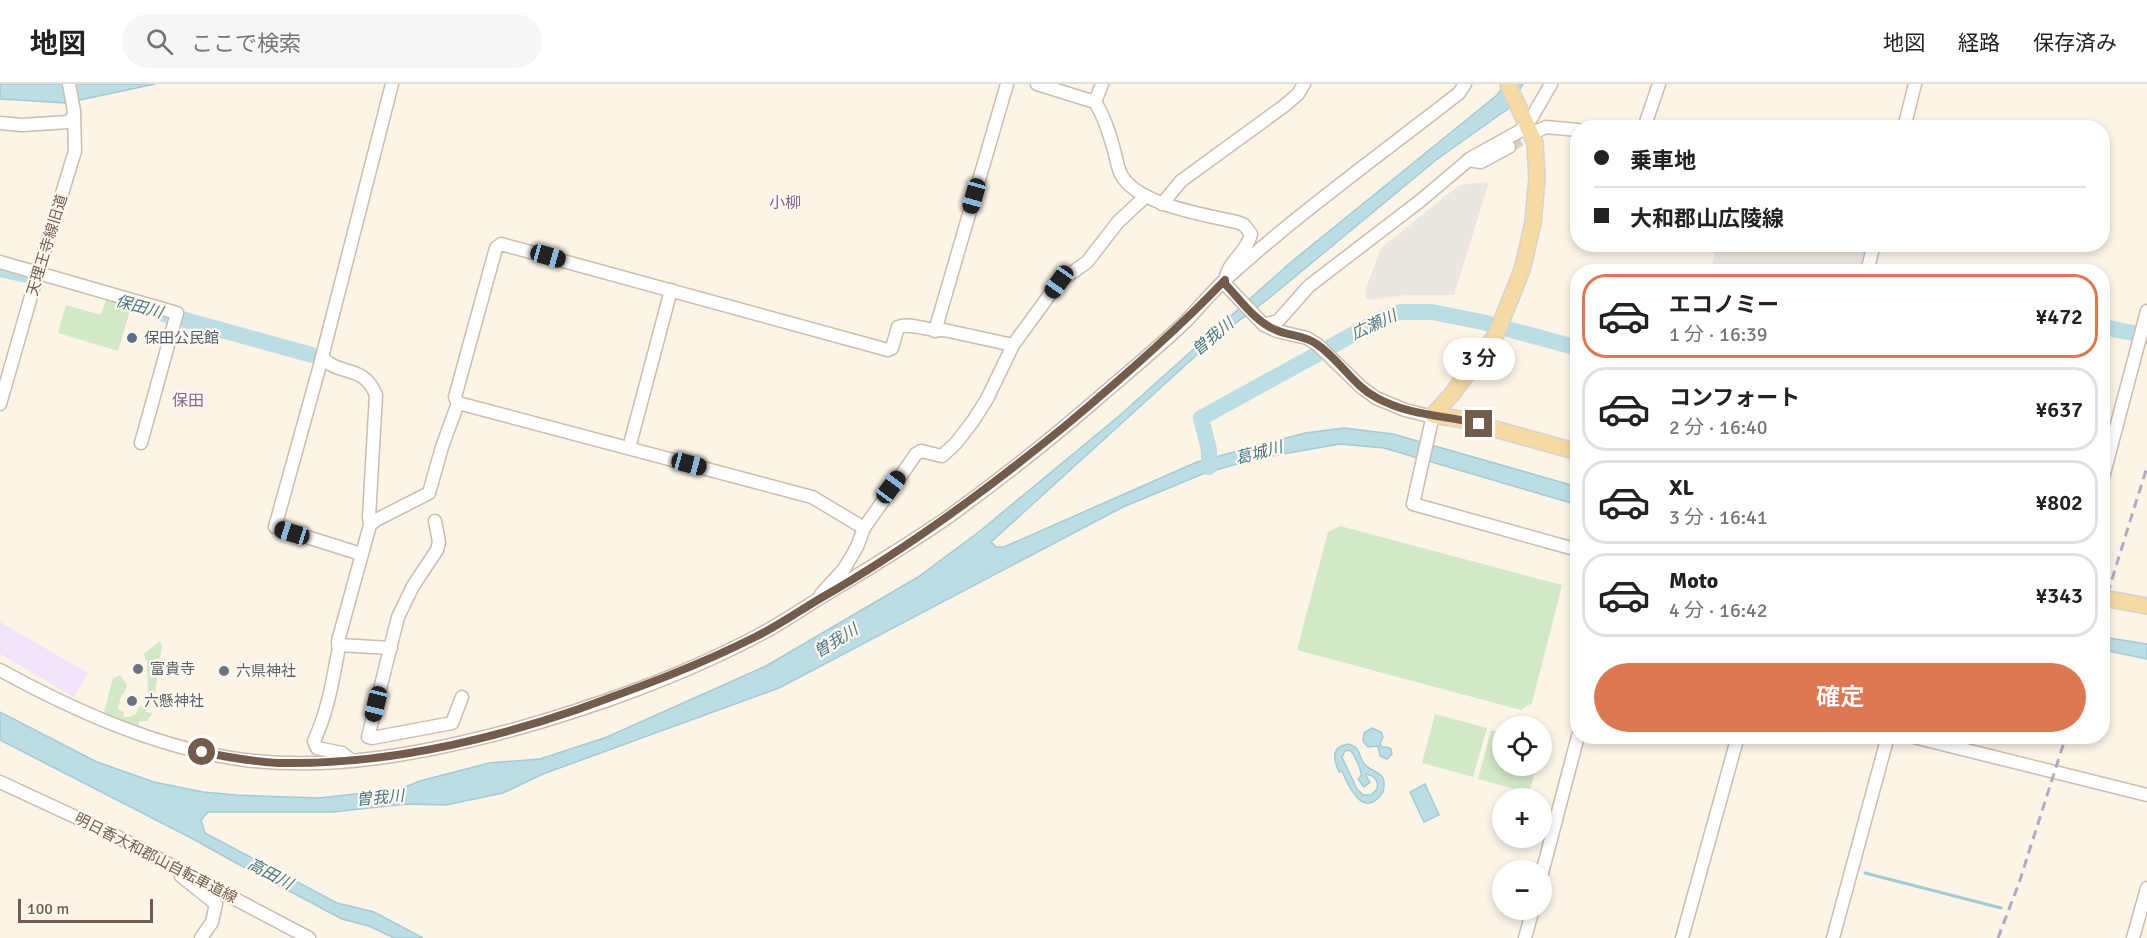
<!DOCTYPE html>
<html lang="ja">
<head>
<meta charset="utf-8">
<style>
	:root { --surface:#fff; --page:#f6f6f6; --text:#222; --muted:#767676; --line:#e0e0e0; --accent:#dd7854 }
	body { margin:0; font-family:Signika,"Noto Sans JP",sans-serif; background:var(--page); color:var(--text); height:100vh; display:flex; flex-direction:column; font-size:22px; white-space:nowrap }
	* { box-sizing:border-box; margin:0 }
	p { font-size:20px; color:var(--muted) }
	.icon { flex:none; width:33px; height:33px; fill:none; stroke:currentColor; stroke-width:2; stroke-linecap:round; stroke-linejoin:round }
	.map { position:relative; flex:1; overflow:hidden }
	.side { position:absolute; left:1570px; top:180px; width:540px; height:480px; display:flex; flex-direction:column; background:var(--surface); border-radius:24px; box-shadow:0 3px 9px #0003 }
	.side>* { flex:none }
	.top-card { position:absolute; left:1570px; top:36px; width:540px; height:132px; border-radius:24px; box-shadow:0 3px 9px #0003; display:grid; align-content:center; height:132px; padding:0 24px; background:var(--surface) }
	.tools { position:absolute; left:1492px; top:632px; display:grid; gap:12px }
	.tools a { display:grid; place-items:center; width:60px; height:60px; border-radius:50%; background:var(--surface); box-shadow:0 3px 9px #0003; font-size:30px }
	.scale { position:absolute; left:18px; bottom:15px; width:135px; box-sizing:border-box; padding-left:6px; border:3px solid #745c4d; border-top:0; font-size:16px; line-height:21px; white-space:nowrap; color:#745c4d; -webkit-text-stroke:4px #fef8ee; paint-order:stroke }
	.end { position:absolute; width:27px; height:27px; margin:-14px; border:8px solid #745c4d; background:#fff; box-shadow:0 0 0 3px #fff }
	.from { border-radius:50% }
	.bubble { position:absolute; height:42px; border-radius:21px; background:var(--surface); box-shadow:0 3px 9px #0003; font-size:20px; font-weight:600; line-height:42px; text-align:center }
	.car { position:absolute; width:18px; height:36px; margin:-18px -9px; border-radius:8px; box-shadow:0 0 4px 2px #0007; background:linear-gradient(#222 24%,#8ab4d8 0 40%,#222 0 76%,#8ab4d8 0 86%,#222 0) }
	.top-card b { display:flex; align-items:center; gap:21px; height:57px; font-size:22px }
	.top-card b+b { border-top:2px solid var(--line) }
	.top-card i { width:15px; height:15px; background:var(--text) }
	ul { padding:10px 0 0; list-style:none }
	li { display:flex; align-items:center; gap:18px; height:84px; margin:0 12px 9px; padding:0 12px; border:3px solid var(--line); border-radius:24px }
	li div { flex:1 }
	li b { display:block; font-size:22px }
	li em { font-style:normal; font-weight:600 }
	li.active { border-color:var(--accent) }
	li>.icon { width:54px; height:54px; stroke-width:1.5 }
	.button { display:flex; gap:12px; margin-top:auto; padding:12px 24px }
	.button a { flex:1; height:69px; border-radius:36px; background:var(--accent); color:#fff; font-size:24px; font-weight:600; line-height:69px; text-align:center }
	header { display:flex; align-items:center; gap:36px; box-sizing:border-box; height:84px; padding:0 30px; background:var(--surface); border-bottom:2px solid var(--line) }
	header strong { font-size:28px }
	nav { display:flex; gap:33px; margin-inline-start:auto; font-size:21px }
	.search { width:420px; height:54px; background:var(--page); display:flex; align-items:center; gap:15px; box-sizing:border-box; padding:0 21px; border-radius:33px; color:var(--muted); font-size:22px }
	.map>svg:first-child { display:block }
</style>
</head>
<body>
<header>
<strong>地図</strong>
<div class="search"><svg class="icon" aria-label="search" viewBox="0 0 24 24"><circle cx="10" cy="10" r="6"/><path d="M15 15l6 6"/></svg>ここで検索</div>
<nav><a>地図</a><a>経路</a><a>保存済み</a></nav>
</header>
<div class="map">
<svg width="2147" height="854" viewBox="0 0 2147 854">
	<rect width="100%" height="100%" fill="#fbf4e7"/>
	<g fill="#ece6e1">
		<path d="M1489,98L1454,211H1407L1369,216L1365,212L1366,205L1381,164L1459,101Z"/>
		<path d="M1847,160L1867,166L1862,187L1710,188L1717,161Z"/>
	</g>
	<path fill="#f1e4f8" d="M0,538L88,589L74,613L0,570Z"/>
	<g fill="#d3e8c6">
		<path d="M106,216L131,223L118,267L58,249L66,221L101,231Z"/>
		<path d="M1340,442L1562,501L1532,619L1521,626L1297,566L1328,448Z"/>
		<path d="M160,557L162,562L155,609L148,612L147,579L144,570Z"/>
		<path d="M120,591L127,601L124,610L121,612L118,625L124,628L123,633H130L137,629L138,623L146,622V628L153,629L147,637H139V644L103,632L113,594Z"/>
		<path d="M1435,630L1487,644L1473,693L1422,679Z"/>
		<path d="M1491,646L1503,650V681H1537L1529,709L1478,695Z"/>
	</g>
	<g fill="#bddde4" stroke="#a4cbd5" stroke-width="1.5" fill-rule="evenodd">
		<path d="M0,0H155L66,19L0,15Z"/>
		<path d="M1505,0H1523L1509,24L1436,76L1268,215L1212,257L991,458L996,463H1004L1197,378L1305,349L1344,344L1393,350L1578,403V421L1384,364L1340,360L1255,375L1205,389L1123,423L779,604L543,690L503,709L446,721L406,720L333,728H208L201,736L205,749L337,819L374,828L423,854H394L369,842L342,835L238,780L195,756L0,656V628L97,678L154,698L203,708L236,711L319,714L400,705L420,697L489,679L540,675L607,653L766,582L918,493L980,447L1119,332L1290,179L1497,11Z"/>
		<path d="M2103,553L2147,560V575L2103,566Z"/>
		<path d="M1372,644L1381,648L1383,653L1380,660L1382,663H1387L1391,665L1392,670L1387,675L1380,672L1378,662L1368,663L1363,657L1364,649Z"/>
		<path d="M1349,660C1361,664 1358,670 1363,678C1371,691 1389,685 1383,708C1364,736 1349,704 1342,687L1339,688C1333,675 1331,662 1349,660ZM1350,666C1354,670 1362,686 1361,692L1358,695L1364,703L1370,698L1366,692L1367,690C1374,692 1379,697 1377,705L1371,711H1363L1357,705L1342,673L1345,667Z"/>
		<path d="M1425,700L1439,731L1424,738L1410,708Z"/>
	</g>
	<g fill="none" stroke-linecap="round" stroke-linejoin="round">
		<path stroke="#a4cbd5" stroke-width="3" d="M1865,789L2001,824"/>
		<g stroke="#bddde4" stroke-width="16">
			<path d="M0,185L31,192"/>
			<path d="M160,229L312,271"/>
			<path d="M2103,243L2147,252"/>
			<path d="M1209,383V366L1201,334L1381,235L1400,228H1432L1482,238L1578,264"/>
		</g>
		<path stroke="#d9cec0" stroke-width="12" stroke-dasharray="12 6" stroke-linecap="butt" d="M1510,62L1533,49"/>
		<defs>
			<g id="minor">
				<path d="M1037,0L1095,18L1102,0"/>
				<path d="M1095,18C1105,34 1110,51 1115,70C1117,77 1118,86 1122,92C1139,121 1206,131 1237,138L1244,141L1251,150C1247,170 1225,178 1225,200L1264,241L1277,247L1307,254L1318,261L1361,303L1376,314L1405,326L1425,331H1433L1413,420L1578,466"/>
				<path d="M0,39L22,41L69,38L74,31"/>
				<path d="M1644,44L1659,0"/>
				<path d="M1904,44L1915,0"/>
				<path d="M1533,49L1546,43L1578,46"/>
				<path d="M1468,76L1481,78L1509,63"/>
				<path d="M1162,120L1181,97L1284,22L1298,10L1304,0"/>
				<path d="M0,178L177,229L141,359"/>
				<path d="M1867,188L1874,160"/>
				<path d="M1264,241L1278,237L1309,202L1420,117L1471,74L1520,47L1532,33L1551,0"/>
				<path d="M935,247L1007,0"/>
				<path d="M322,273C339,293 363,279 376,311L369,433L370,441L338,557L339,563C333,595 328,627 314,657L317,664L342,669L352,677"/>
				<path d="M458,319L812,413L864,444"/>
				<path d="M0,320L38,188L75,67L74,27L69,0"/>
				<path d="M629,364L671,206"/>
				<path d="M2103,393L2147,227"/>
				<path d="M435,437L439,458L437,466L413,502L398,533L368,653L372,654L452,639L462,613"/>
				<path d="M370,441L376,436L429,409L442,363L458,319L455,313L496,164L501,160L888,266L892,264L898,243C912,238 929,248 944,246L1013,261"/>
				<path d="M361,470L275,443L320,281L392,0"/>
				<path d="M821,510L844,485L857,463L864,444L916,370L921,367L942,372L956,359L973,337L987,315L1013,261L1059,198L1087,178L1118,138L1146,112"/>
				<path d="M338,561L391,564"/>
				<path d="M0,586C75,627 159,665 245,676C334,687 426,669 512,646C592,624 684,591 757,552C777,542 796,529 815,517C861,489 907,462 951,431C1003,393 1055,352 1103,310C1131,286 1160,262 1186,237C1200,223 1212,207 1227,194C1300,128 1381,70 1459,9L1465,0"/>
				<path d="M1910,652L2147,711"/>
				<path d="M0,698L112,750L309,854"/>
				<path d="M1542,789L1578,652"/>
				<path d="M181,792L216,820L212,838L201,854"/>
				<path d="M1525,854L1533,825"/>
				<path d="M1682,854L1738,652"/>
				<path d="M1833,854L1888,652"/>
				<path d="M2133,854L2147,804"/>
			</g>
			<g id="major">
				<path d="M1433,331L1452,310L1496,251L1522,186L1533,139L1537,94L1535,59L1508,0"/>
				<path d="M1433,331L1459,335L1578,368"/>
				<path d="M2103,514L2147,522"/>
			</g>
		</defs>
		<use href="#minor" stroke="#ccbcae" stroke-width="15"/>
		<use href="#major" stroke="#d8d1cd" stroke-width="18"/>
		<use href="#minor" stroke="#fff" stroke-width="12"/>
		<use href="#major" stroke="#f5daa4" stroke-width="15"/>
		<g stroke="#b8a6c5" stroke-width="3" stroke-dasharray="9 6" stroke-linecap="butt">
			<path d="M2103,524L2147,383"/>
			<path d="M1998,854L2019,799L2066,652"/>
		</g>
	</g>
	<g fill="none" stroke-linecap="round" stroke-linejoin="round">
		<path stroke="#745c4d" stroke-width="8" d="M202,668C227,673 252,678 278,679C380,681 480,659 576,626C637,604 698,582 755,553C778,542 799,527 821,514C907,465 988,405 1065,342C1120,296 1175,248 1225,196V200C1240,215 1255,238 1276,246C1289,252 1303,251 1315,259C1339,274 1352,301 1377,314C1410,332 1444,331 1479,340"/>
	</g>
	<circle fill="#5c6f8a" stroke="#fef8ee" stroke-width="2" cx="132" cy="254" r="6"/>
	<g fill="#6b7280" stroke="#fef8ee" stroke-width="2">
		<circle cx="138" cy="585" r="6"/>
		<circle cx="224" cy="587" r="6"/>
		<circle cx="132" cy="617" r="6"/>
	</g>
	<g text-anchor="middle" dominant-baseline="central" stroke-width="4.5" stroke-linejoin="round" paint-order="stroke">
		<g font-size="15" fill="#745c4d" stroke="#fef8ee">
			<text transform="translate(47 161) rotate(-73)">天理王寺線旧道</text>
			<text transform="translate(156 774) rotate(27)">明日香大和郡山自転車道線</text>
		</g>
		<g font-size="15" fill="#4e5e75" stroke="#fef8ee" text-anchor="start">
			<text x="144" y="254">保田公民館</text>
		</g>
		<g font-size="15" fill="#5b616d" stroke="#fef8ee" text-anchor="start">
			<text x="150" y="585">富貴寺</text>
			<text x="236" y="587">六県神社</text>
			<text x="144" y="617">六懸神社</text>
		</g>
		<g font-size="16" fill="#83658f" stroke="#fef8ee">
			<text x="785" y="119">小柳</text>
			<text x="188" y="317">保田</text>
		</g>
		<g font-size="16" font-style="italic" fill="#487985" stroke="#fef8ee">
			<text transform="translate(139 223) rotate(15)">保田川</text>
			<text transform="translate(1374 241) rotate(-25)">広瀬川</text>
			<text transform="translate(1213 253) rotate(-40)">曽我川</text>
			<text transform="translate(1259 369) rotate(-15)">葛城川</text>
			<text transform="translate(836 557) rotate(-32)">曽我川</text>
			<text transform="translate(380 714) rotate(-5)">曽我川</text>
			<text transform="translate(270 790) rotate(28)">高田川</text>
		</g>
	</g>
</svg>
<div class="tools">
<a><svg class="icon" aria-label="locate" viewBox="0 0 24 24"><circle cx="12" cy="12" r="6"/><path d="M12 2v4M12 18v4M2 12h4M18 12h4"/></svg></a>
<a>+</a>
<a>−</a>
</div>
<div class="scale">100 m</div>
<i class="end from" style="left:202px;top:668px"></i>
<i class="end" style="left:1479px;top:340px"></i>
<div class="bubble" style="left:1443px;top:254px;width:72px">3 分</div>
<i class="car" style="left:974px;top:112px;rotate:196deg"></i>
<i class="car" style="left:548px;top:172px;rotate:106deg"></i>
<i class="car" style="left:1059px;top:198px;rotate:215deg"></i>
<i class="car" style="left:689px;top:380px;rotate:105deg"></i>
<i class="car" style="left:891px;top:403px;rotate:37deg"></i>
<i class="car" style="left:292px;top:449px;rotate:287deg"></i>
<i class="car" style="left:376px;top:620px;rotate:194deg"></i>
<div class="top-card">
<b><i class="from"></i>乗車地</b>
<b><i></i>大和郡山広陵線</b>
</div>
<section class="side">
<ul>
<li class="active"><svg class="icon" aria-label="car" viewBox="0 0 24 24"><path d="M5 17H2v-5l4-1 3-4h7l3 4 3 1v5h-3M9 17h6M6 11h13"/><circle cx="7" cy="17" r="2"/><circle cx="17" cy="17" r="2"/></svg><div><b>エコノミー</b><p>1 分 · 16:39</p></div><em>¥472</em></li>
<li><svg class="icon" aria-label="car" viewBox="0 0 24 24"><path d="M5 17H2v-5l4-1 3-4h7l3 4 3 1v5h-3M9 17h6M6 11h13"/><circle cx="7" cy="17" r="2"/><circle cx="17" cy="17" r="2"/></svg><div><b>コンフォート</b><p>2 分 · 16:40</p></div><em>¥637</em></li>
<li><svg class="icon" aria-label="car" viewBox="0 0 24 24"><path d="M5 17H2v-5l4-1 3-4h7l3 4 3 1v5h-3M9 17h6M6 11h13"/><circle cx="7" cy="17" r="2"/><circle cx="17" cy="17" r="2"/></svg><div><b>XL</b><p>3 分 · 16:41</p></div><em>¥802</em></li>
<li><svg class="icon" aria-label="car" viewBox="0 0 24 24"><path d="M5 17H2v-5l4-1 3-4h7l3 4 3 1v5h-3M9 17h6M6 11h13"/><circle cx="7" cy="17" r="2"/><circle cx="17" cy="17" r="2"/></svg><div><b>Moto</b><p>4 分 · 16:42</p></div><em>¥343</em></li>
</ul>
<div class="button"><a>確定</a></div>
</section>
</div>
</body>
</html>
